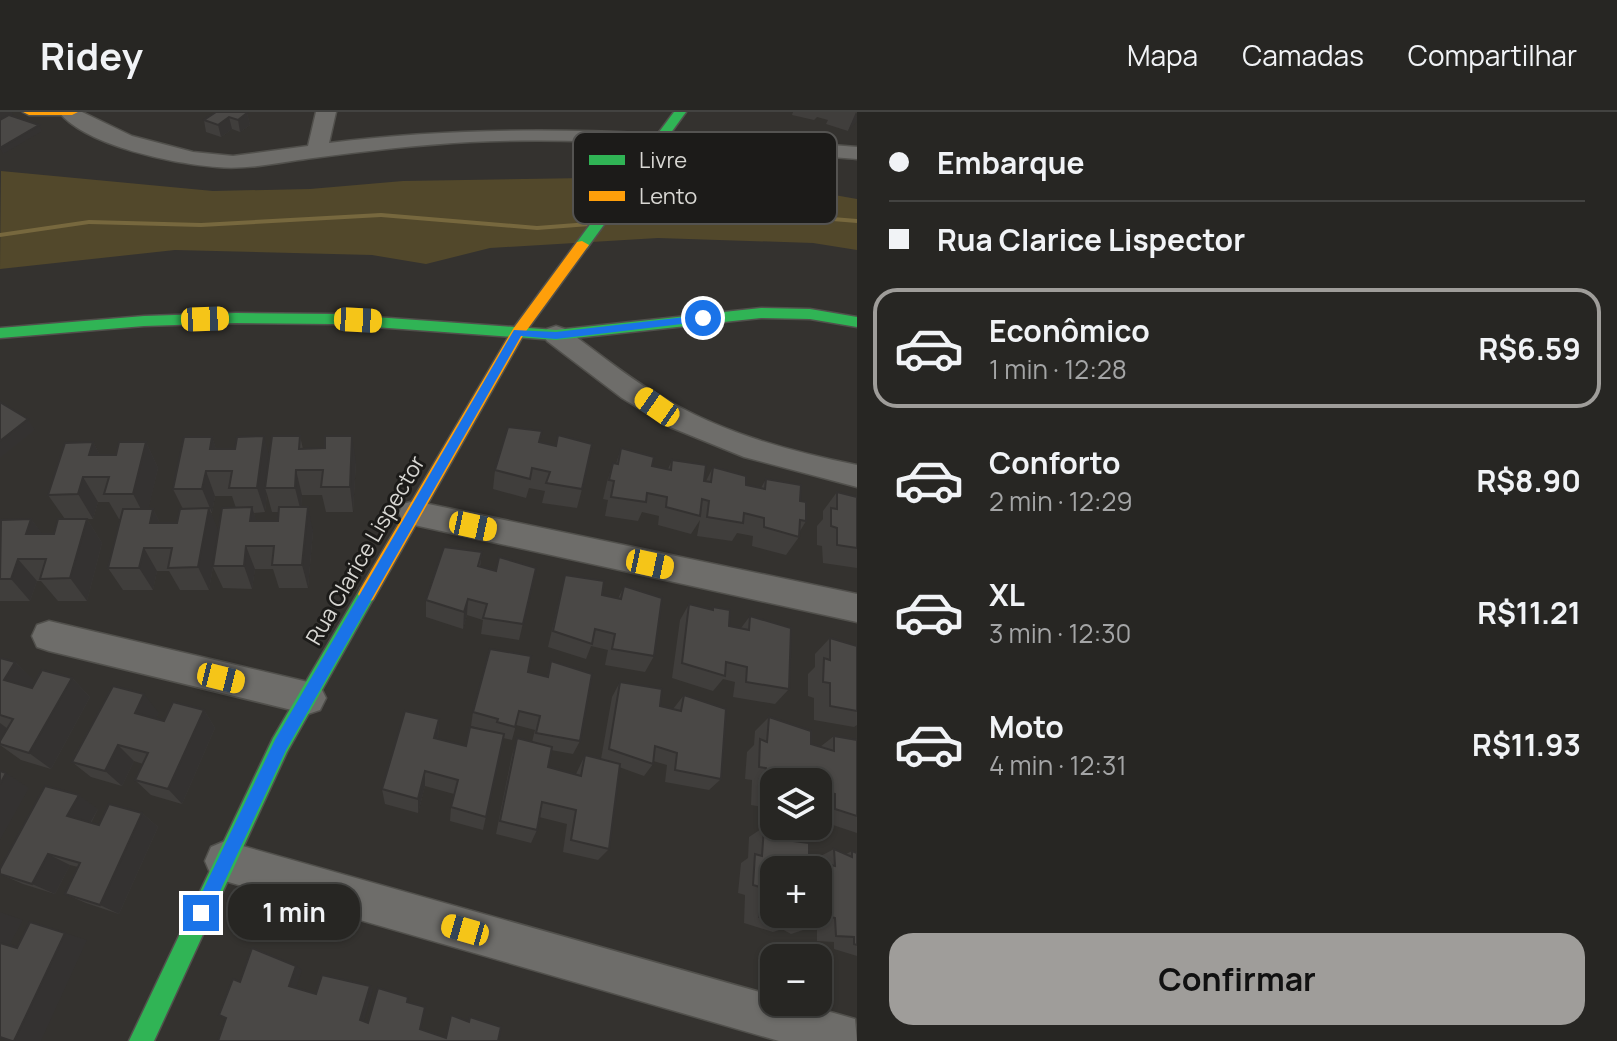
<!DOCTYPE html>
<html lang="pt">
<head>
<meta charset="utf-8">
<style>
	:root { --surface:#272623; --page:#2f2e2b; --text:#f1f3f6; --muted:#a4a5a6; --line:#434341; --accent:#9f9d9a }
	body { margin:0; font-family:Manrope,sans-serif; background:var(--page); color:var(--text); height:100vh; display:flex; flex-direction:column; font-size:30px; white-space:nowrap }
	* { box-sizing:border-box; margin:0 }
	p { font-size:26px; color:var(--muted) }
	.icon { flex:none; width:44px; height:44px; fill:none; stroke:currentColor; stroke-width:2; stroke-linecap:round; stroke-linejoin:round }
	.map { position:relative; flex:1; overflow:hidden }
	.panel { display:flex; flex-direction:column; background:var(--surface); width:760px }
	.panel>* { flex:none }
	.top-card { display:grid; align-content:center; height:176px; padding:0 32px; background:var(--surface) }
	.buttons { position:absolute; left:760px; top:656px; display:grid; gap:16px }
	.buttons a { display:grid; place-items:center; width:72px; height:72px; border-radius:16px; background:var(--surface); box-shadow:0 2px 6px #0004,0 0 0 2px var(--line); font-size:40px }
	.end { position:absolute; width:36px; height:36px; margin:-18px; border:10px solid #1a73e8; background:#fff; box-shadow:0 0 0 4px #fff }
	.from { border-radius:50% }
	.bubble { position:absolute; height:56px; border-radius:24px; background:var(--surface); box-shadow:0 2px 6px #0004,0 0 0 2px var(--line); font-size:26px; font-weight:700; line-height:56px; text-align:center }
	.car { position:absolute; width:24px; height:48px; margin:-24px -12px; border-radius:10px; box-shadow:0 0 6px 2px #0007; background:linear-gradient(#f5c518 24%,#345 0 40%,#f5c518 0 76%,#345 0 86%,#f5c518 0) }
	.top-card b { display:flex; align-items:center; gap:28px; height:76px; font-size:30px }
	.top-card b+b { border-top:2px solid var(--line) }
	.top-card i { width:20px; height:20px; background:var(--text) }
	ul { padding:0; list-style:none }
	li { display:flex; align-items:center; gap:24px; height:120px; margin:0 16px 12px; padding:0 16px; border:4px solid transparent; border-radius:24px }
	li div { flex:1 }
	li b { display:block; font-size:30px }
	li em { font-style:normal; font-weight:700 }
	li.selected { border-color:var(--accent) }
	li>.icon { width:72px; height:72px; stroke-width:1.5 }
	.cta { display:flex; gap:16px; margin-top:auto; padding:16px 32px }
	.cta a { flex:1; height:92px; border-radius:24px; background:var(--accent); color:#111; font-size:32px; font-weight:700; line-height:92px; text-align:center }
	header { display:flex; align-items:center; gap:48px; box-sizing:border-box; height:112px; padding:0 40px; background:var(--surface); border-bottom:2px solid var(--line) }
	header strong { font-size:38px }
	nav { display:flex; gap:44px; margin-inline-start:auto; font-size:28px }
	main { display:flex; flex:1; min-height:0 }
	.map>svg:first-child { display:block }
</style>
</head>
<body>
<header>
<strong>Ridey</strong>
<nav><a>Mapa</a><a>Camadas</a><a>Compartilhar</a></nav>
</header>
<main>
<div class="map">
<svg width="857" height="929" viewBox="0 0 857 929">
	<rect width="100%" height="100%" fill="#34322f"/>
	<path fill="#52482b" d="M675,55L857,87V138L813,131L658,126L490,136L426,152L372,143L175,138L0,157L1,59L213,79L310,77L403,69L586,66Z"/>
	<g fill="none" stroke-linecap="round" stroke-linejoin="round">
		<path fill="#77683e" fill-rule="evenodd" d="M747,98L857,107V111L747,102L537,118L381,105L201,115L89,112L0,125V121L89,108L201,111L381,101L537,114Z"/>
		<defs>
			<g id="street">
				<path d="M59,0H82L132,24L193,40L233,44L308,34L316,0H336L329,31C506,8 680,21 857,35V47C728,37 599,24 470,30C417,33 365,39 313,46C282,50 248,58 217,55C175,52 86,34 59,0Z"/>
				<path d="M556,214L565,217C595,238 623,262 655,281C716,319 787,339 857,353V375L744,345L670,315L622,286L547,229L543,223L547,217Z"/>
				<path d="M414,389L857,482V510L414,413L403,410L399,401L403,392Z"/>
				<path d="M49,509L308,570L320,574L326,586L320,598L308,602L49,539L37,535L32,524L37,513Z"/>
				<path d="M225,729L774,884V890H795L855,907L857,929H779L225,769L211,763L205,749L211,735Z"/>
			</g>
			<g id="fast">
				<path d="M674,0H686L587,136H577V130Z"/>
				<path d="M761,196L810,197L857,205V215L810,207L761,206L556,228L333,212L236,211L144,214L0,226V216L144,204L236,201L333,202L556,218Z"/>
				<path d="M367,474L373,476L376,482L287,640L154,929H129L273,626L361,476Z"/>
			</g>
			<g id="slow">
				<path d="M23,0H78L72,3H29Z"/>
				<path d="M582,129L589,133L524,222L373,488L367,490L361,488L358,482L361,476L513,217L577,130Z"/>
			</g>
		</defs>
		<use href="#street" stroke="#51504c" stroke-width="3"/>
		<use href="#fast" stroke="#51504c" stroke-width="3"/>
		<use href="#slow" stroke="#51504c" stroke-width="3"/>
		<use href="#street" fill="#6e6d6a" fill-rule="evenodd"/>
		<use href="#fast" fill="#30b455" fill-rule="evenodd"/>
		<use href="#slow" fill="#ff9f0a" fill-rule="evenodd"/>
	</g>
	<g fill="#403e3c" fill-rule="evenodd">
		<path d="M793,0H857L848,19L826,12L828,8L817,5L814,8L792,3Z"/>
		<path d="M247,1L250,13L240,20L232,17L221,25L206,20L204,8Z"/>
		<path d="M300,324L303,337L356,350L353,400H326L322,383H302L301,395L313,419L308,476H279L273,457H255L252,477L223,476L213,455L209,478H180L169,459H157L153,478H123L108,456L121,407H119L109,390H98L93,407H65L48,383L93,330L100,343H116L146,330L158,356L148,397H153L160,411H177L183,397L173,377L212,325L216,337L270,344ZM267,382L272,400H278V409H256L254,401L265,400ZM215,384H232L236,396L218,420L211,401H212Z"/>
		<path d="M540,330L582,377L577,396L542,391L545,379L529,376L526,386L493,377L495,358Z"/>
		<path d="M621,336L652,354L668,357L672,348L704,369H706L713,355L746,373L761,376L766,367L800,389L806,409L800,419L799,425L786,443L752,434L753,424L737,421L732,429L697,424L700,408L691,422L658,413L659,404L642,400L638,409L605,404L608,388L603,387L607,370L613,351L616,352Z"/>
		<path d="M837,380L857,385V456L823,451L822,434L817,433V414L823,407V399Z"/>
		<path d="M31,407L42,422H54L87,407L102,431L87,489H58L41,469H37L30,489H0V410Z"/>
		<path d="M482,440L480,455L496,459L536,456L519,528L481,522L483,508L467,503L463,517L426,505V488Z"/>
		<path d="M565,463L602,483L618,487L624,474L654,544L645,560L605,553L608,538L591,534L586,547L548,535Z"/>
		<path d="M689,492L712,497L713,495L729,514L741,516L750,504L789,577L775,592L733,585L735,570L723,567L713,579L672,566L680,508Z"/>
		<path d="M830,526L857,534V613L854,615L814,608V586L808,584V562L815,555V542Z"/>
		<path d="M0,546L15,550L35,570L72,566L90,585L51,657L21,648L0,633Z"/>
		<path d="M551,549L580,629L573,642L551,638L548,655L576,662L585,643L601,647L612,585L620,570L660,594L673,597L684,583L721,667L709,678L665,670L667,653L653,649V652L644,664L619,655L609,737L598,748L563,740L567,712L539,705L537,718L531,731L496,722L512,643L517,626L532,630L535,618L516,613L512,628L503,626L483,718L450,709L451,695L454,682L425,674L418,701L385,692L382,677L439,607L438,627L466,634L494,620L471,614L473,600L528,560L547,565Z"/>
		<path d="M204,598L215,616L182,692L151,683L135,668L143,652L134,649L122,674L91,665L72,650L159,601L156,606L164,609Z"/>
		<path d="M769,605L811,632L820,635L834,624L857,628V721L818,708V670H774V697L751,693L752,668L745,667L747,640L754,633L755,619Z"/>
		<path d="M98,697L91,711L99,713L142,701L158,715L119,802L86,791L65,782L78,755L70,753L55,782L23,772L0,762Z"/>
		<path d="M764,715L792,729L809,748L817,750V746L834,737L846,742L852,739L857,741V844L834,837V830L817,829V812L809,810V816L791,822L782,817L773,820L744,811L745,783L738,781L741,751L748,746L749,725ZM818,758V802H774Z"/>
	</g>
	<g fill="#343231">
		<path d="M0,0H12L15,7L0,16Z"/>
		<path d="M856,0L857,9L848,19Z"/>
		<path d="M247,1L250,13L240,20L238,8Z"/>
		<path d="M229,5L232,17L221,25L218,13Z"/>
		<path d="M39,13L42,19L3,42L0,36Z"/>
		<path d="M28,307L35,318L0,346V329Z"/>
		<path d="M264,324L271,350L265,376L267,382L265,400L257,376Z"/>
		<path d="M352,324L356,350L353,400L350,375Z"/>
		<path d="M212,325L221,351L210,337Z"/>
		<path d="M93,330L107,356L89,343Z"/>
		<path d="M146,330L158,356L146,407L133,382Z"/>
		<path d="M296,358L302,383L301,400L295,376Z"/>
		<path d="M206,359L215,384L212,401L202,377Z"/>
		<path d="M83,365L98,390L93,407L78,382Z"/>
		<path d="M252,395L260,419L250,409Z"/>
		<path d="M308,395L313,419L308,476L302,453Z"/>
		<path d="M209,396L219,420L209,478L198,455Z"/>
		<path d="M153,397L165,421L150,411Z"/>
		<path d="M31,407L49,431L26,422Z"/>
		<path d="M87,407L102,431L87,489L70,466Z"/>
		<path d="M246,434L255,457L252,477L244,454Z"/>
		<path d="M144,436L157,459L153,478L139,456Z"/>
		<path d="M18,447L37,469L30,489L11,467Z"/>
		<path d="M468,487L467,503L463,517L464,500Z"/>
		<path d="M15,550L36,570L25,587L4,568Z"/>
		<path d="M72,566L90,585L51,657L29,641Z"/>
		<path d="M144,582L159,601L150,618L135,601Z"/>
		<path d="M204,598L215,616L182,692L168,677Z"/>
		<path d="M439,607L438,624L433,643L434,626Z"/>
		<path d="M0,611L8,617L0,630Z"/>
		<path d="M118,633L134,649L122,674L105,659Z"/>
		<path d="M425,659V674L418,701V687Z"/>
		<path d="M6,661L29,676L0,728V672Z"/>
		<path d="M79,683L98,697L87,717L67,704Z"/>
		<path d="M142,701L158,715L119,802L100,793Z"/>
		<path d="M48,742L70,753L55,782L32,772Z"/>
		<path d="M0,800L23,808L10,832L42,842L0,831Z"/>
		<path d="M65,821L87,828L41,929H14Z"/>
		<path d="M296,854L302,858L296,877L289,874Z"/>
		<path d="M370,874L373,877L364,910L360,908Z"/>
	</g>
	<g fill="#4a4846" stroke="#343231" stroke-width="2">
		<path d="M216,0H245L247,1L238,8L229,5L218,13L204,8Z"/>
		<path d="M9,3L39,13L0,36V8Z"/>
		<path d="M0,290L28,307L0,329Z"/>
		<path d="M508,315L542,319L539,330L556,334L558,323L592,332L582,377L546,371L550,360L532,356L530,367L495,358Z"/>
		<path d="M264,324L257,376H229L232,359H206L202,377H173L184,325H212L210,337H235L237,325Z"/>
		<path d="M272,324H300L299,337L325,336V324H352L350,375H321L323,358H296L295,376H265Z"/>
		<path d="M93,330L89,343H116L119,330H146L133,382H104L109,365H83L78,382L48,383L65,331Z"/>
		<path d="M621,336L654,345L652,354L671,358L672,348L706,353L704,369L711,370L713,355L746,364V373L765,377L766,367L801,373L800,389L806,390V409L800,408L799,425L764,415V406L744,401L743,411L707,405L709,389L702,387L700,404L666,395L667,385L647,381L646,390L611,385L614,369L609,368L613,351L618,352Z"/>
		<path d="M837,380L857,385V436L837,433V416L831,414V396L837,397Z"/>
		<path d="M252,395L250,409H278L279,395H308L302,453H272L274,434H246L244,454H213L222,396Z"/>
		<path d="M209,396L198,455L168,456L172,436H144L139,456H108L123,397H153L150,411H177L180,397Z"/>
		<path d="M31,407L26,422H54L58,407H87L70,466L40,467L46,447H18L11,467H0L1,408Z"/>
		<path d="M444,435L482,440L478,454L496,459L499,445L536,456L523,512L483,506L487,492L468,487L464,500L426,488Z"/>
		<path d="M565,463L604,469L602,483L621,487L624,474L662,486L654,544L612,537L615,522L595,517L592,532L553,519Z"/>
		<path d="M689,492L713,498V495L730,498L729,514L749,518L750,504L791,516L789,577L746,570L747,555L726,550L725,564L682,551Z"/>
		<path d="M830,526L857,534V599L830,594V571L823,570L824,546L830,548Z"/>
		<path d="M490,537L531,544L528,560L548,565L551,549L592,562L580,629L536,621L540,604L519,599L515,615L497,610L498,607L473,600Z"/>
		<path d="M0,546L15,550L4,568L32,576L42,558L72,566L29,641L0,632V629L13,607L0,603Z"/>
		<path d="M620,570L662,577L660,594L681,599L684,583L726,597L721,667L675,658L677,641L655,634L653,652L609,637Z"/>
		<path d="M113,574L144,582L135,601L164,609L173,590L204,598L168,677L135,668L148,641L118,633L105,659L72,650Z"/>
		<path d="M405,599L439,607L434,626L466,634L470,615L504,622L486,705L451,695L458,668L425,659L418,687L382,677Z"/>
		<path d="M769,605L811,619V632L834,639V624L857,628V704L835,697V682L818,677V670H774V683L765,682L766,656L759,655L760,627L767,630Z"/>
		<path d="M517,626L552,635L548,655L581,664L585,643L620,652L609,737L571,728L576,698L542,690L537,718L500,709Z"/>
		<path d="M0,659L6,661L0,672Z"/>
		<path d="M45,674L79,683L67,704L99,713L109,692L142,701L100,793L65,782L80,751L48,742L32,772L0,762V757Z"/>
		<path d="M764,715L793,723L792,729L809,731V748L835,754L834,737L852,745V739L857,741V833L854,832V825L836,824L835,806L818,801V758H774V802H809V816L790,807V814L759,805L760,775L753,773L755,742L762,744Z"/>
		<path d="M30,810L65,821L14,929H12L0,925V831L17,836Z"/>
		<path d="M252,836L296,854L289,874L316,882L322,863L370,874L360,908L368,911L378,876L408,885L407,890L425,895L420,917L446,926L451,903L469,910L470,905L501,915L498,929H218L226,906L219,903L233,867L240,870Z"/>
	</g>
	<path fill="#1a73e8" d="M703,203L708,206L707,209L556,227L521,224L286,638L207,807L201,809L195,807L193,801L195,795L275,628L514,218L556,220Z"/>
	<g text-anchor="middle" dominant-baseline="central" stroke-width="6" stroke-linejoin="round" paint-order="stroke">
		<g font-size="22" fill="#d8d7d3" stroke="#1c1b19">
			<text transform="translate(365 438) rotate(-60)">Rua Clarice Lispector</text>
		</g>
	</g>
	<rect x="573" y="20" width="264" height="92" rx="12" fill="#1c1b19" stroke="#545351" stroke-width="2"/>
	<rect x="589" y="43" width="36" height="10" fill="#30b455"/>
	<rect x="589" y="79" width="36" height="10" fill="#ff9f0a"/>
	<g font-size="22" fill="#d8d7d3">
		<text x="639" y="56">Livre</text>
		<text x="639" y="92">Lento</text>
	</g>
</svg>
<div class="buttons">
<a><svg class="icon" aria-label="layers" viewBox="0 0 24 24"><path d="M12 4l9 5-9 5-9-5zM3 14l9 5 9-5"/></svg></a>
<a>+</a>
<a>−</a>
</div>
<i class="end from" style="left:703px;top:206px"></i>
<i class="end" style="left:201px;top:801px"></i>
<div class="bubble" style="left:228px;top:772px;width:132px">1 min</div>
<i class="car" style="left:205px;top:207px;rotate:88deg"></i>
<i class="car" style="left:358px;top:208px;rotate:93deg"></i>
<i class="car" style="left:657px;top:295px;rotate:305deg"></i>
<i class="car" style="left:473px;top:414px;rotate:102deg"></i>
<i class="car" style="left:650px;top:452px;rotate:102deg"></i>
<i class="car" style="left:221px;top:566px;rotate:104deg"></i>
<i class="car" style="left:465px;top:818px;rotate:286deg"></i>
</div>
<section class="panel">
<div class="top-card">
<b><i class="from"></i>Embarque</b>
<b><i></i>Rua Clarice Lispector</b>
</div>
<ul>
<li class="selected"><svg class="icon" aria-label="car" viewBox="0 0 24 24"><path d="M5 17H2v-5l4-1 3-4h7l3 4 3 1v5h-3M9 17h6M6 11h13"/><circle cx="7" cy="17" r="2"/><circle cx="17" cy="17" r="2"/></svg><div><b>Econômico</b><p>1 min · 12:28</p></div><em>R$6.59</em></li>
<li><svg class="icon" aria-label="car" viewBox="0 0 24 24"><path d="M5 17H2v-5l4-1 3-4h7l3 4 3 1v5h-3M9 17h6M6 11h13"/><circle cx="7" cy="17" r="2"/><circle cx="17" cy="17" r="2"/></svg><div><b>Conforto</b><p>2 min · 12:29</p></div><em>R$8.90</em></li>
<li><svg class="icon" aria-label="car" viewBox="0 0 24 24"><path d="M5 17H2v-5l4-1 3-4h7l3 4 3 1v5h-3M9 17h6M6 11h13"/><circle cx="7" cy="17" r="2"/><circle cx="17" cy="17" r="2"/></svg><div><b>XL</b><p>3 min · 12:30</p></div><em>R$11.21</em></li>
<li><svg class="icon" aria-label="car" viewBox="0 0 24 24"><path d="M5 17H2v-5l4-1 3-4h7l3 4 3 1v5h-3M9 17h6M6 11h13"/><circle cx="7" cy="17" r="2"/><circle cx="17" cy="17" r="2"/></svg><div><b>Moto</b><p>4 min · 12:31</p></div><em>R$11.93</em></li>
</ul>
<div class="cta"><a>Confirmar</a></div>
</section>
</main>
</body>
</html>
